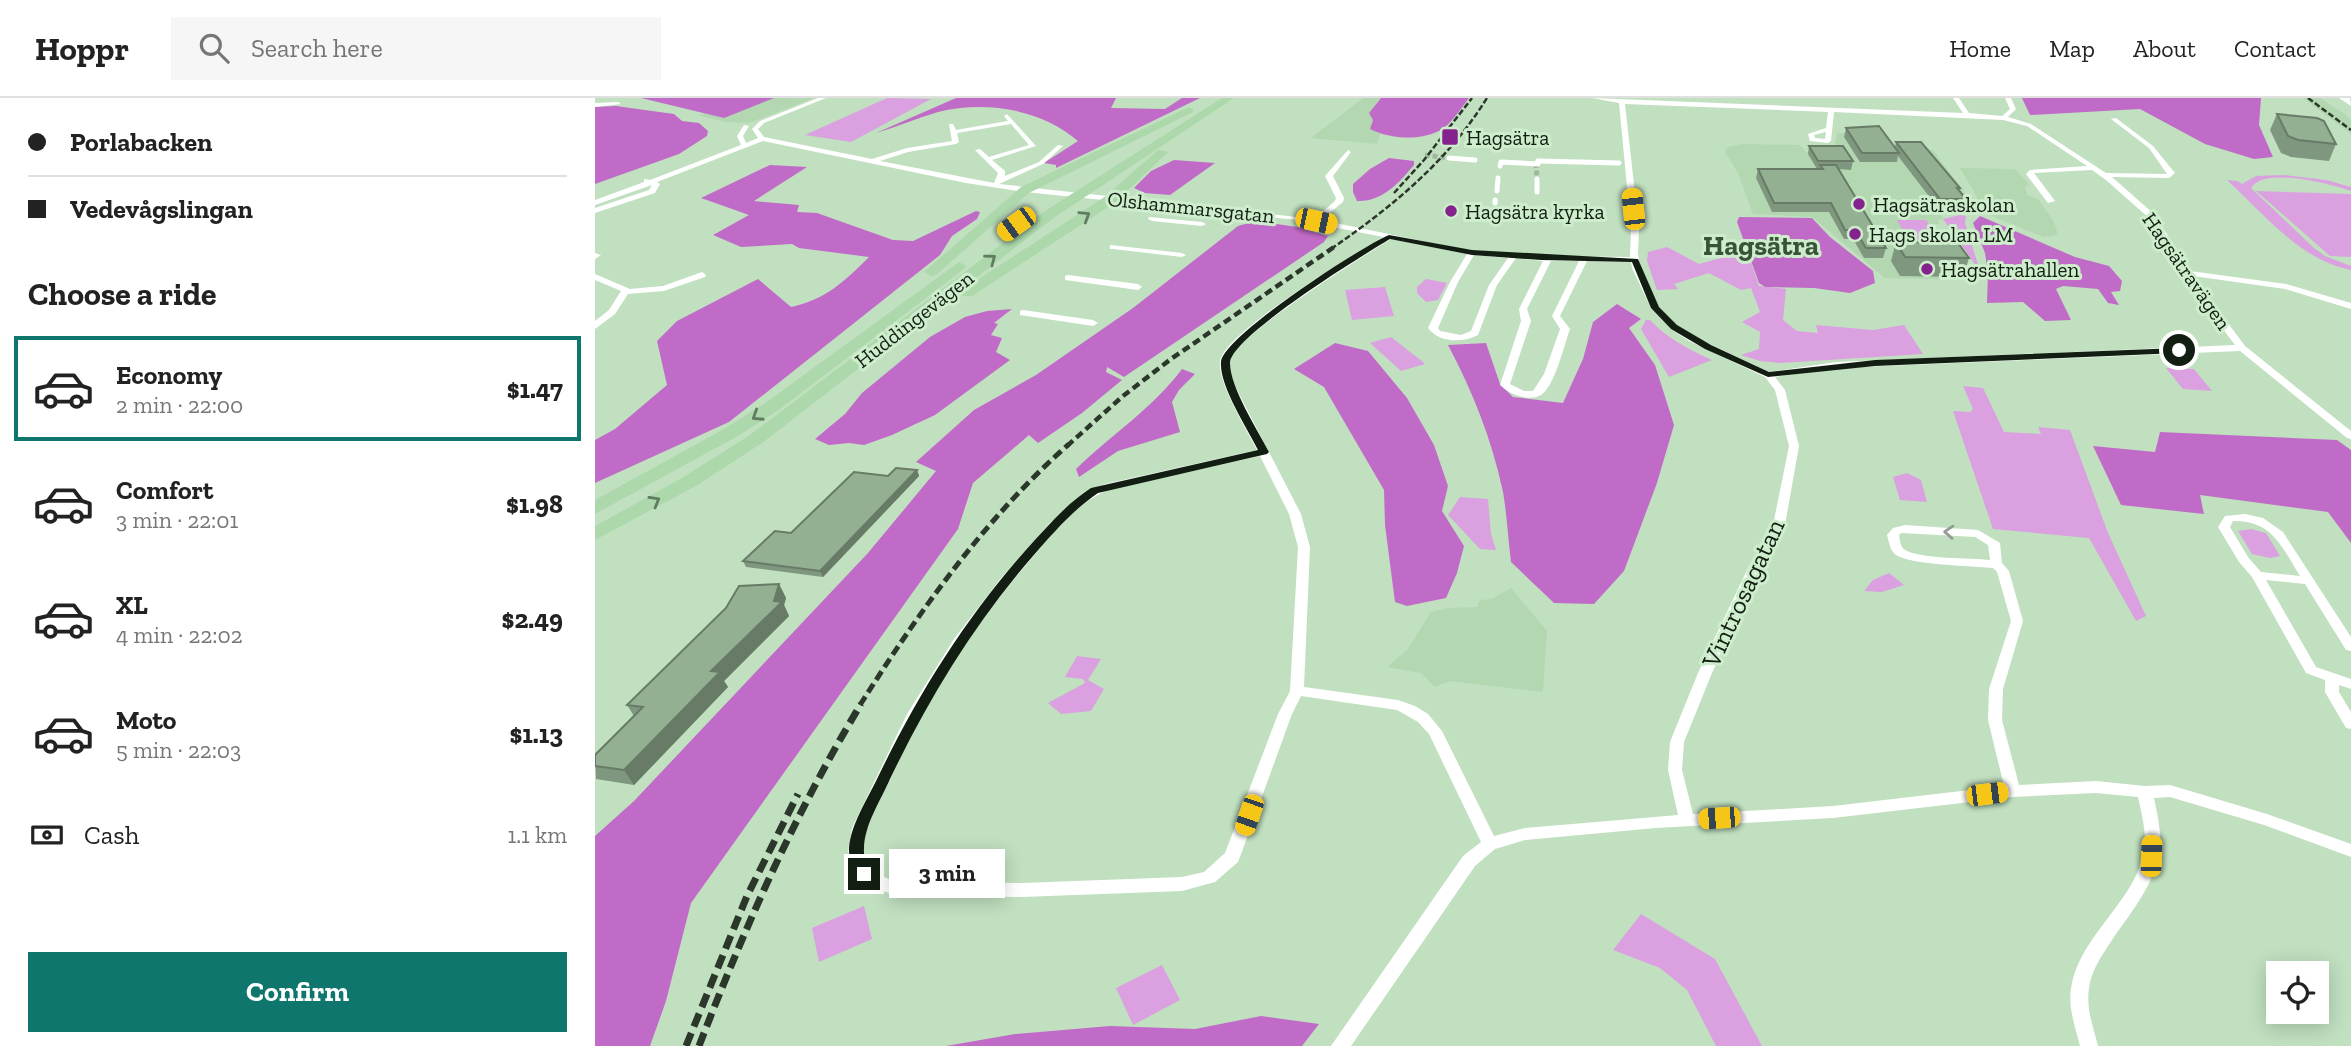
<!DOCTYPE html>
<html lang="en">
<head>
<meta charset="utf-8">
<style>
	:root { --surface:#fff; --page:#f6f6f6; --text:#222; --muted:#767676; --line:#e0e0e0; --accent:#0f766e }
	body { margin:0; font-family:"Zilla Slab",serif; background:var(--page); color:var(--text); height:100vh; display:flex; flex-direction:column; font-size:26px; white-space:nowrap }
	* { box-sizing:border-box; margin:0 }
	p { font-size:23px; color:var(--muted) }
	.icon { flex:none; width:38px; height:38px; fill:none; stroke:currentColor; stroke-width:2; stroke-linecap:round; stroke-linejoin:round }
	.map { position:relative; flex:1; overflow:hidden }
	.drawer { display:flex; flex-direction:column; background:var(--surface); width:595px }
	.drawer>* { flex:none }
	.hud { display:grid; align-content:center; height:154px; padding:0 28px; background:var(--surface) }
	.fabs { position:absolute; left:1671px; top:863px; display:grid; gap:14px }
	.fabs a { display:grid; place-items:center; width:63px; height:63px; border-radius:0px; background:var(--surface); box-shadow:0 4px 18px #0003; font-size:35px }
	.end { position:absolute; width:32px; height:32px; margin:-16px; border:9px solid #131e13; background:#fff; box-shadow:0 0 0 4px #fff }
	.from { border-radius:50% }
	.bubble { position:absolute; height:49px; border-radius:0px; background:var(--surface); box-shadow:0 4px 18px #0003; font-size:23px; font-weight:700; line-height:49px; text-align:center }
	.car { position:absolute; width:21px; height:42px; margin:-21px -10px; border-radius:9px; box-shadow:0 0 5px 2px #0007; background:linear-gradient(#f5c518 24%,#345 0 40%,#f5c518 0 76%,#345 0 86%,#f5c518 0) }
	.hud b { display:flex; align-items:center; gap:24px; height:66px; font-size:26px }
	.hud b+b { border-top:2px solid var(--line) }
	.hud i { width:18px; height:18px; background:var(--text) }
	ul { padding:0; list-style:none }
	li { display:flex; align-items:center; gap:21px; height:105px; margin:0 14px 10px; padding:0 14px; border:4px solid transparent; border-radius:0px }
	li div { flex:1 }
	li b { display:block; font-size:26px }
	li em { font-style:normal; font-weight:700 }
	li.active { border-color:var(--accent) }
	li>.icon { width:63px; height:63px; stroke-width:1.5 }
	h2 { padding:0 28px; font-size:32px; line-height:84px }
	.pay { display:flex; align-items:center; gap:18px; height:77px; padding:0 28px; font-size:26px }
	.pay p { margin-inline-start:auto }
	.button { display:flex; gap:14px; margin-top:auto; padding:14px 28px }
	.button a { flex:1; height:80px; border-radius:0px; background:var(--accent); color:#fff; font-size:28px; font-weight:700; line-height:80px; text-align:center }
	header { display:flex; align-items:center; gap:42px; box-sizing:border-box; height:98px; padding:0 35px; background:var(--surface); border-bottom:2px solid var(--line) }
	header strong { font-size:33px }
	nav { display:flex; gap:38px; margin-inline-start:auto; font-size:24px }
	.search { width:490px; height:63px; background:var(--page); display:flex; align-items:center; gap:18px; box-sizing:border-box; padding:0 24px; border-radius:0px; color:var(--muted); font-size:26px }
	main { display:flex; flex:1; min-height:0 }
	.map>svg:first-child { display:block }
</style>
</head>
<body>
<header>
<strong>Hoppr</strong>
<div class="search"><svg class="icon" aria-label="search" viewBox="0 0 24 24"><circle cx="10" cy="10" r="6"/><path d="M15 15l6 6"/></svg>Search here</div>
<nav><a>Home</a><a>Map</a><a>About</a><a>Contact</a></nav>
</header>
<main>
<section class="drawer">
<div class="hud">
<b><i class="from"></i>Porlabacken</b>
<b><i></i>Vedevågslingan</b>
</div>
<h2>Choose a ride</h2>
<ul>
<li class="active"><svg class="icon" aria-label="car" viewBox="0 0 24 24"><path d="M5 17H2v-5l4-1 3-4h7l3 4 3 1v5h-3M9 17h6M6 11h13"/><circle cx="7" cy="17" r="2"/><circle cx="17" cy="17" r="2"/></svg><div><b>Economy</b><p>2 min · 22:00</p></div><em>$1.47</em></li>
<li><svg class="icon" aria-label="car" viewBox="0 0 24 24"><path d="M5 17H2v-5l4-1 3-4h7l3 4 3 1v5h-3M9 17h6M6 11h13"/><circle cx="7" cy="17" r="2"/><circle cx="17" cy="17" r="2"/></svg><div><b>Comfort</b><p>3 min · 22:01</p></div><em>$1.98</em></li>
<li><svg class="icon" aria-label="car" viewBox="0 0 24 24"><path d="M5 17H2v-5l4-1 3-4h7l3 4 3 1v5h-3M9 17h6M6 11h13"/><circle cx="7" cy="17" r="2"/><circle cx="17" cy="17" r="2"/></svg><div><b>XL</b><p>4 min · 22:02</p></div><em>$2.49</em></li>
<li><svg class="icon" aria-label="car" viewBox="0 0 24 24"><path d="M5 17H2v-5l4-1 3-4h7l3 4 3 1v5h-3M9 17h6M6 11h13"/><circle cx="7" cy="17" r="2"/><circle cx="17" cy="17" r="2"/></svg><div><b>Moto</b><p>5 min · 22:03</p></div><em>$1.13</em></li>
</ul>
<div class="pay"><svg class="icon" aria-label="cash" viewBox="0 0 24 24"><path d="M3 7h18v10H3z"/><circle cx="12" cy="12" r="2"/></svg>Cash<p>1.1 km</p></div>
<div class="button"><a>Confirm</a></div>
</section>
<div class="map">
<svg width="1756" height="948" viewBox="0 0 1756 948">
	<rect width="100%" height="100%" fill="#c1e0c0"/>
	<g fill="#b2d7b1">
		<path d="M167,0H219L154,25L129,24L103,17Z"/>
		<path d="M768,0H786L782,3L775,31L785,36L782,46L716,40Z"/>
		<path d="M1708,0H1725L1748,15L1756,22V36Z"/>
		<path d="M1242,35H1285L1296,51L1338,52L1369,94L1375,110L1347,117L1348,121L1343,122L1344,126H1336L1377,182L1290,180L1217,119L1158,116L1143,75L1130,54L1133,49L1148,46L1205,47L1212,55H1231L1240,47Z"/>
		<path d="M1365,70L1420,71L1434,86L1430,89L1432,97L1443,101L1459,124L1463,137L1449,139L1382,112V99Z"/>
		<path d="M916,490L952,533L948,594L855,583L840,589L826,575L792,569L812,552L836,514L853,510L882,509L885,502L897,501Z"/>
	</g>
	<g fill="#daa0df">
		<path d="M292,0L336,1L256,44L210,37Z"/>
		<path d="M1689,77L1731,82L1756,89V93C1736,86 1668,68 1656,90L1719,150L1730,158L1756,168V172C1705,162 1669,116 1632,82L1642,83L1647,86L1661,78Z"/>
		<path d="M1661,93L1756,96V159L1735,158Z"/>
		<path d="M1365,117L1371,118L1370,125L1385,173L1348,121Z"/>
		<path d="M1302,122H1331L1344,142H1313Z"/>
		<path d="M1072,149L1104,166L1152,153L1164,188L1191,191L1188,222L1202,233L1223,235L1221,227L1278,232L1309,227L1328,256L1185,265L1165,263L1146,257L1164,251L1165,234L1147,224L1165,214L1156,190L1146,192L1114,175L1079,186L1083,191L1062,192L1052,163L1053,154Z"/>
		<path d="M831,181L852,185L843,202L831,204L822,195V189Z"/>
		<path d="M790,189L799,218L757,222L750,192Z"/>
		<path d="M1051,222H1055C1073,241 1093,251 1117,262L1074,279L1046,231Z"/>
		<path d="M796,239L828,264L830,266L806,273L775,245Z"/>
		<path d="M1571,270L1599,271L1617,293L1588,291Z"/>
		<path d="M1368,288L1388,290L1409,334L1446,336L1443,329L1475,332L1513,435L1551,518L1541,523L1494,440L1398,431L1358,313L1375,314L1378,311Z"/>
		<path d="M1312,375L1326,382L1332,404L1305,402L1298,379Z"/>
		<path d="M865,399L893,401L896,436L901,452L885,451L853,417Z"/>
		<path d="M1656,431L1671,435L1685,458L1675,460L1657,456L1643,433Z"/>
		<path d="M1294,475L1309,487L1287,494L1269,493L1278,482Z"/>
		<path d="M482,558L506,561L493,582L509,591L496,613L466,616L453,605L490,585L488,581L470,579Z"/>
		<path d="M269,808L277,841L224,864L217,830Z"/>
		<path d="M1046,816L1120,861L1167,948H1121L1092,892L1065,870L1018,852Z"/>
		<path d="M567,867L585,902L538,927L521,890Z"/>
	</g>
	<g fill="#c16bc8">
		<path d="M46,0H179L129,20Z"/>
		<path d="M361,0H521L516,10L570,11L587,0H605L461,70V67L449,65L483,43C446,11 390,2 343,14C322,20 302,29 281,35Z"/>
		<path d="M786,0H874C866,10 856,27 844,33C823,43 795,41 775,31L778,22L774,15Z"/>
		<path d="M1427,0H1666L1664,27L1678,59L1659,61L1610,46L1545,11L1435,17Z"/>
		<path d="M21,8L79,16L87,23L104,25L113,33L112,38L84,56L0,86V9Z"/>
		<path d="M794,60L819,63V67C804,85 787,104 762,103L758,94V86L775,71Z"/>
		<path d="M579,62L620,65L575,97L550,95L539,90L556,73Z"/>
		<path d="M175,67L212,69L159,103L204,107L202,114L222,115L298,142L318,143L381,113L385,114L382,121L357,138L345,157L134,324L0,385V342L20,331L72,287L62,243L82,223L163,181L196,209C230,202 250,183 274,159L204,150L197,146L146,149L118,137L154,117L106,100Z"/>
		<path d="M1385,118L1480,159L1514,168L1527,183L1525,193L1516,194L1524,207L1513,205L1503,191L1468,188L1461,191L1476,222L1450,223L1428,204L1392,205L1393,175L1390,155L1378,125Z"/>
		<path d="M1144,119L1217,120L1235,139L1278,173L1280,185L1255,195L1219,190L1170,189L1164,185L1142,124Z"/>
		<path d="M661,123L702,129L733,138L729,144L529,279L512,269L511,274L527,282L487,315L443,345L434,337L378,385L363,431L96,805L71,903L55,948H0V738L39,703L273,455L341,373L321,364L379,312L441,277L538,210L643,128Z"/>
		<path d="M1022,206L1046,221L1034,230L1060,267L1079,327L1062,385L1029,473L999,506L959,505L916,464C913,441 912,417 908,394C897,342 878,294 853,247L891,245L905,286L918,299L968,305L988,261L998,224Z"/>
		<path d="M417,211L399,225L403,226L396,237L407,240L401,254L415,262L340,317L297,337L269,347L254,345L234,347L220,341L250,316L267,295L335,239L370,219L392,213Z"/>
		<path d="M740,245L773,253L812,300L839,347L853,388L847,413L869,448L862,475L851,500L812,508L800,504L790,427L789,392L729,289L699,271Z"/>
		<path d="M587,271L600,276L584,292L577,304L585,334L523,353L484,379L481,371C516,337 558,310 587,271Z"/>
		<path d="M1565,334L1742,342L1756,352V445L1733,414L1605,397L1609,416L1526,407L1498,348L1560,354Z"/>
		<path d="M666,918L724,926L707,948H351L420,936L515,928L600,931Z"/>
	</g>
	<g fill="none" stroke-linecap="round" stroke-linejoin="round">
		<g stroke="#9eb99d" stroke-width="5" stroke-dasharray="5 2.5" stroke-linecap="butt">
			<path d="M830,57L854,60"/>
			<path d="M941,65L942,81"/>
		</g>
		<g stroke="#fff" stroke-width="5">
			<path d="M854,60L880,62"/>
			<path d="M943,63L1024,65"/>
			<path d="M905,68L906,64L943,66V63"/>
			<path d="M942,81V94"/>
			<path d="M902,93L903,80"/>
			<path d="M900,102V105"/>
		</g>
		<g fill="#fff" fill-rule="evenodd">
			<path d="M223,0H231L169,25L163,31L169,39L277,61L312,50L357,43L354,26H358L361,32L413,23L409,18L412,16L441,48L397,62L410,73V78L444,64L463,47L468,48L448,66L404,86L719,121L740,103L741,100L730,78L753,52L756,54L738,78L749,100L748,104L726,122L866,151L945,158L1035,159L1036,131L1024,5L997,0L1368,15L1358,0H1364L1374,15L1407,18L1415,11L1410,0H1416L1421,11L1413,19L1436,26L1511,75L1572,76L1554,50L1516,21L1521,20L1558,48L1580,75L1574,80L1517,79L1560,117L1595,173L1691,186L1756,205V211L1690,191L1598,178L1650,248L1756,333V341L1752,340L1645,253L1241,270L1180,279L1190,292L1204,348L1190,427L1166,468L1117,575L1089,644L1087,672L1098,716L1238,708L1409,688L1393,622L1394,591L1416,523L1402,474L1398,470C1378,468 1316,467 1301,457C1295,453 1294,444 1292,437L1298,430L1310,427L1383,432L1405,445L1407,465L1414,473L1428,523L1408,591L1407,622L1424,687L1501,683L1550,688L1575,687L1672,716L1756,746V759L1669,727L1575,699L1559,700C1562,715 1566,731 1565,747C1563,783 1536,814 1517,842C1507,857 1496,873 1494,890C1491,911 1498,928 1503,948H1485C1480,928 1473,910 1476,890C1484,839 1536,807 1548,758C1553,739 1547,718 1543,699L1501,695L1418,699L1238,720L1061,730L930,742L900,751L880,768L756,948H736L868,758L886,744L834,636L823,624L802,612L706,598L697,616L645,759L643,764L620,784L587,793L427,799L300,797L273,788L263,781L261,776L253,753L257,730L312,616L359,541L406,480L454,426L489,394L510,386L662,352C652,332 622,284 625,263C629,235 759,156 788,139L703,122L430,94L371,85L168,43L62,84L65,86L60,95L0,115V110L54,92L57,87L0,107V102L49,84V81L55,82L146,47L142,38L149,27L154,28L148,38L151,45L163,40L157,31L165,23ZM1030,6L1233,14L1231,30L1213,36L1215,43L1233,45L1236,43L1239,14L1408,22L1432,28L1492,68L1435,72L1431,76L1453,105L1460,103L1439,75L1497,72L1511,82L1554,120L1597,190L1640,247L1241,264L1174,274L1100,239L1082,227L1064,209L1045,170L1043,155L1044,131ZM416,26L434,47L394,59L385,51L380,52L403,75L399,85L285,63L313,54L361,46L364,44L362,35ZM1231,34L1230,41L1220,40L1219,37ZM796,141L872,156L855,184L833,230C844,245 868,245 883,237L902,187L921,160L948,163L924,211L926,223L905,287C910,292 917,296 924,298C931,300 939,301 946,297C960,288 969,247 975,231L965,218L992,163L1036,164L1037,170L1056,210L1076,231L1094,243L1170,279L1180,292L1194,348L1178,427L1154,468L1103,575L1075,644L1073,672L1083,717L930,730L899,738L847,633L833,616L820,608L803,602L709,589L715,449L706,416L644,296C639,285 632,272 636,260C642,237 770,157 796,141ZM879,157L913,160L894,187L876,233L866,237L845,233L843,230L863,184ZM956,163H984L957,218L965,231L949,276L938,293H929L915,286L936,223L932,211ZM665,358L694,416L703,449L695,593L683,616L630,755L609,774L587,779L427,785L300,783C284,778 270,772 269,752C268,728 285,703 295,682C305,660 315,636 327,615C360,557 399,504 442,454C462,430 484,404 513,392ZM1306,435L1380,439L1393,447L1395,462C1376,460 1325,461 1310,452C1305,449 1305,442 1304,437Z"/>
			<path d="M0,5L23,4L26,6L0,9Z"/>
			<path d="M554,119L607,124L611,126L607,128L557,123L553,121Z"/>
			<path d="M515,147L587,155L591,157L587,159L518,151H515Z"/>
			<path d="M0,155L6,157L0,161Z"/>
			<path d="M107,174L111,177L110,179L69,193L33,196L20,216L0,231V223L14,212L26,193L0,182V176L35,191L68,188Z"/>
			<path d="M473,177L543,186L547,189L543,192L470,182V178Z"/>
			<path d="M428,212L498,222L503,225L498,228L425,217V213Z"/>
			<path d="M1650,416L1668,420L1688,434L1756,539V553L1751,552L1710,486L1671,482L1721,569L1756,581V591L1744,587V594L1756,614V631L1751,630L1730,594V582L1711,575L1657,479L1644,464L1623,429L1630,418ZM1638,423C1677,422 1687,449 1705,478L1666,474L1653,459L1635,429Z"/>
		</g>
		<path fill="#fff" fill-rule="evenodd" d="M1744,0H1755L1756,8Z"/>
		<g fill="#acd8ac" fill-rule="evenodd">
			<path d="M627,0H639L460,119L167,345L101,388L0,442V428L87,380L155,337L450,113Z"/>
			<path d="M594,9L599,12L598,14L434,95L341,177L336,178L329,174L426,89Z"/>
			<path d="M563,52L573,54L521,104L377,198H367L365,195L367,192L511,98Z"/>
			<path d="M364,164L371,168L369,171L185,311L141,339L0,416V402L129,331L173,303Z"/>
		</g>
		<g stroke="#2a372a" stroke-width="2.5" stroke-dasharray="6 2.5" stroke-linecap="butt">
			<path d="M1713,0L1756,32"/>
			<path d="M799,95L829,62L877,0"/>
			<path d="M736,151C798,108 852,64 892,0"/>
		</g>
		<path stroke="#2a372a" stroke-width="4.5" stroke-dasharray="8 4.5" stroke-linecap="butt" d="M472,348L528,298L576,261L739,149"/>
		<path stroke="#2a372a" stroke-width="5" stroke-dasharray="10 5" stroke-linecap="butt" d="M265,607C324,514 390,420 474,346"/>
		<g stroke="#2a372a" stroke-width="7" stroke-dasharray="14 7" stroke-linecap="butt">
			<path d="M91,948L152,798L203,696"/>
			<path d="M104,948C150,829 200,715 266,606"/>
		</g>
	</g>
	<g fill="#7e977e">
		<path d="M1682,16L1741,46L1734,63L1696,59L1686,55L1675,32Z"/>
		<path d="M1251,30L1300,49L1301,44L1365,90L1364,93L1371,101L1368,110H1343L1303,58L1302,64H1265L1249,39Z"/>
		<path d="M1214,48L1258,63L1256,72L1243,71L1291,150L1288,160H1269L1258,141H1249L1234,114H1177L1161,80L1163,71H1222L1213,56Z"/>
		<path d="M1301,144L1374,160L1368,179L1305,178L1296,163Z"/>
		<path d="M322,372L324,378L228,479L151,469L148,463L293,378Z"/>
		<path d="M184,486L191,500L189,507L194,518L129,583L133,589L39,687L1,681L0,657L39,618L32,607Z"/>
	</g>
	<g fill="#677b66">
		<path d="M322,372L324,378L228,479L225,473Z"/>
		<path d="M184,486L191,500L189,507L194,518L129,583L133,589L39,687L29,672L179,503Z"/>
	</g>
	<g fill="#93b092" stroke="#677b66" stroke-width="2">
		<path d="M1682,16L1722,20L1729,23L1741,46L1703,42L1693,38Z"/>
		<path d="M1284,28L1304,55H1267L1251,30Z"/>
		<path d="M1301,44H1326L1365,90H1362L1371,101H1345Z"/>
		<path d="M1214,48H1248L1258,63H1223Z"/>
		<path d="M1225,67H1241L1291,150H1271L1260,132H1250L1236,105H1179L1163,71H1228Z"/>
		<path d="M1301,144L1363,145L1374,160L1310,159Z"/>
		<path d="M301,370L322,372L225,473L148,463L180,433L196,435L259,374L293,378Z"/>
		<path d="M184,486L179,503L187,504L116,573L125,574L29,672L0,668V657L48,609L32,607L131,510L144,488Z"/>
	</g>
	<defs><path id="oneway-chevron" d="M-2-3.5L2.5 0L-2 3.5" fill="none" stroke-width="1.6" stroke-linecap="round" stroke-linejoin="round" transform="scale(1.75)"/></defs>
	<g stroke="#607b60">
		<use href="#oneway-chevron" transform="translate(490 118) rotate(-32)"/>
		<use href="#oneway-chevron" transform="translate(396 161) rotate(-37)"/>
		<use href="#oneway-chevron" transform="translate(162 318) rotate(147)"/>
		<use href="#oneway-chevron" transform="translate(60 403) rotate(-30)"/>
	</g>
	<use stroke="#959a95" href="#oneway-chevron" transform="translate(1354 434) rotate(-176)"/>
	<path fill="#131e13" d="M794,137L877,152L1043,161L1064,209L1082,227L1116,247L1174,274L1280,262L1584,250L1588,252L1584,255L1280,268L1173,279L1110,251L1076,231L1056,210L1037,164L946,162L877,157L795,141C768,157 635,239 635,265C635,289 662,331 674,354L672,356L503,395C478,412 458,435 438,458C379,526 334,600 295,681C286,702 269,727 269,751C268,758 274,768 276,776L274,780H264C260,772 253,759 254,750C256,726 272,702 282,681C322,598 369,522 430,453C451,430 470,407 496,390L663,352C652,330 624,287 626,264C627,239 767,148 794,137Z"/>
	<g fill="#84238d" stroke="#cdedcc" stroke-width="2.5">
		<rect x="846" y="30" width="18" height="18" rx="3.5"/>
		<circle cx="1264" cy="106" r="7"/>
		<circle cx="856" cy="113" r="7"/>
		<circle cx="1260" cy="136" r="7"/>
		<circle cx="1332" cy="171" r="7"/>
	</g>
	<g text-anchor="middle" dominant-baseline="central" stroke-width="6" stroke-linejoin="round" paint-order="stroke">
		<g font-size="21" fill="#131e13" stroke="#cdedcc" text-anchor="start">
			<text x="871" y="39">Hagsätra</text>
			<text x="1278" y="106">Hagsätraskolan</text>
			<text x="870" y="113">Hagsätra kyrka</text>
			<text x="1274" y="136">Hags skolan LM</text>
			<text x="1346" y="171">Hagsätrahallen</text>
		</g>
		<g font-size="21" fill="#131e13" stroke="#cdedcc">
			<text transform="translate(596 109) rotate(6)">Olshammarsgatan</text>
			<text transform="translate(1592 173) rotate(55)">Hagsätravägen</text>
			<text transform="translate(319 221) rotate(-38)">Huddingevägen</text>
		</g>
		<g font-size="26" fill="#131e13" stroke="#cdedcc">
			<text transform="translate(1148 495) rotate(-65)">Vintrosagatan</text>
		</g>
		<g font-size="28" font-weight="bold" fill="#385338" stroke="#cdedcc">
			<text x="1166" y="147">Hagsätra</text>
		</g>
	</g>
</svg>
<div class="fabs">
<a><svg class="icon" aria-label="locate" viewBox="0 0 24 24"><circle cx="12" cy="12" r="6"/><path d="M12 2v4M12 18v4M2 12h4M18 12h4"/></svg></a>
</div>
<i class="end from" style="left:1584px;top:252px"></i>
<i class="end" style="left:269px;top:776px"></i>
<div class="bubble" style="left:294px;top:751px;width:116px">3 min</div>
<i class="car" style="left:1038px;top:111px;rotate:354deg"></i>
<i class="car" style="left:721px;top:123px;rotate:102deg"></i>
<i class="car" style="left:421px;top:126px;rotate:234deg"></i>
<i class="car" style="left:1392px;top:696px;rotate:83deg"></i>
<i class="car" style="left:654px;top:717px;rotate:199deg"></i>
<i class="car" style="left:1124px;top:720px;rotate:266deg"></i>
<i class="car" style="left:1556px;top:758px;rotate:2deg"></i>
</div>
</main>
</body>
</html>
